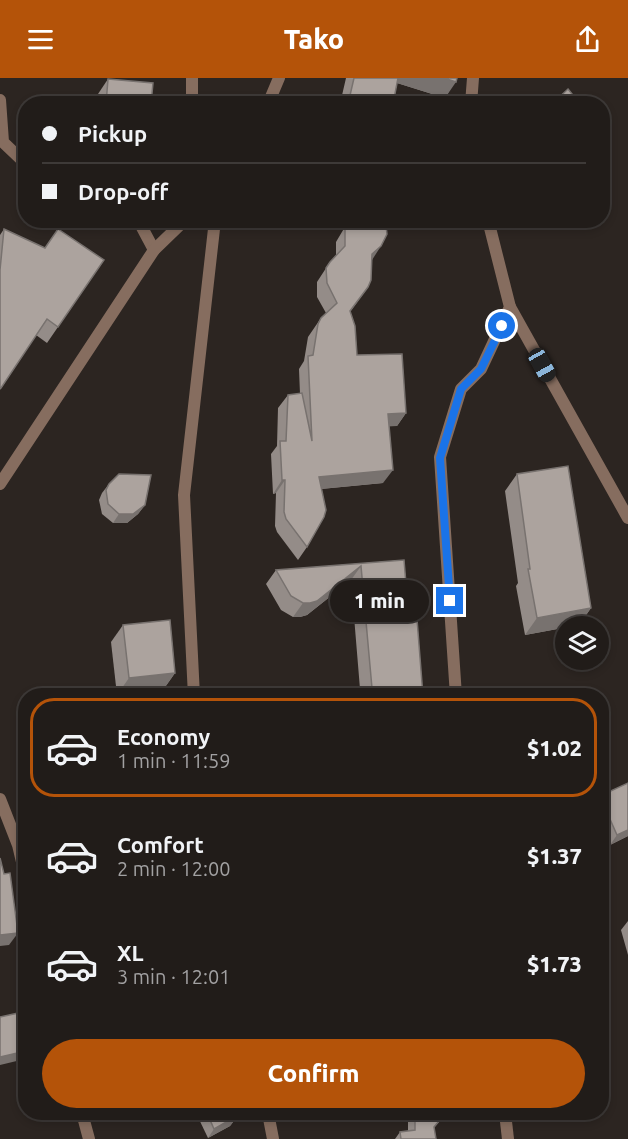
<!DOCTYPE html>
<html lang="en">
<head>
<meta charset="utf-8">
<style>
	:root { --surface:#211c19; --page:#2d2926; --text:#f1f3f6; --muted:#a2a1a2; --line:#3e3a38; --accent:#b45309 }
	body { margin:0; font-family:Ubuntu,sans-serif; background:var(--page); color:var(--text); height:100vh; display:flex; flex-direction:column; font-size:22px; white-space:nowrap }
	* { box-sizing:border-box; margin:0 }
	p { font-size:20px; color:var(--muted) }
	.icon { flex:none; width:33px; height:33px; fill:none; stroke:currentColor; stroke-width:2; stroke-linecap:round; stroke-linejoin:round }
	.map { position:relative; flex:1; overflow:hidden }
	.panel { position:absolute; left:18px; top:610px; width:591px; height:432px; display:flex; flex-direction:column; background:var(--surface); border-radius:24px; box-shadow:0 3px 9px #0003,0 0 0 2px var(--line) }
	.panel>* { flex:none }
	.hud { position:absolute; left:18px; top:18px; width:592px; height:132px; border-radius:24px; box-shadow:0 3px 9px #0003,0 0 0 2px var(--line); display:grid; align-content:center; height:132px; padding:0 24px; background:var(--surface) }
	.tools { position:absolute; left:555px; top:538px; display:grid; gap:12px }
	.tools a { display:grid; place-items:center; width:54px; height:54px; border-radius:50%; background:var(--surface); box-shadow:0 3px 9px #0003,0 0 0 2px var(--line); font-size:30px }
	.end { position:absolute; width:27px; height:27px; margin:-14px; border:8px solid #1a73e8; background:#fff; box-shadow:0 0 0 3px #fff }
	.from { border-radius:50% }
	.bubble { position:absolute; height:42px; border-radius:21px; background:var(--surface); box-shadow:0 3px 9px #0003,0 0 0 2px var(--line); font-size:20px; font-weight:800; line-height:42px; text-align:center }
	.car { position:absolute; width:18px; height:36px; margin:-18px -9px; border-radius:8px; box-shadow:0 0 4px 2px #0007; background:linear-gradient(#222 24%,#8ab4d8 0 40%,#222 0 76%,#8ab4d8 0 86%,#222 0) }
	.hud b { display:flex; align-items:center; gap:21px; height:57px; font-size:22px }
	.hud b+b { border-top:2px solid var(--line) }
	.hud i { width:15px; height:15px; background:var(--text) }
	ul { padding:10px 0 0; list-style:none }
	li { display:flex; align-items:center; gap:18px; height:99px; margin:0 12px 9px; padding:0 12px; border:3px solid transparent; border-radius:24px }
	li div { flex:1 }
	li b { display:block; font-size:22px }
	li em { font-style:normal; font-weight:800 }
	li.selected { border-color:var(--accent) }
	li>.icon { width:54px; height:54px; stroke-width:1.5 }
	.button { display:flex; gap:12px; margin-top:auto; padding:12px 24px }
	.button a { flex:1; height:69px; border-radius:36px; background:var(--accent); color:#fff; font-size:24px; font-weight:800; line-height:69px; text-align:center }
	header { display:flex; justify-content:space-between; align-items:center; height:78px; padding:0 24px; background:var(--accent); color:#fff; font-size:27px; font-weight:800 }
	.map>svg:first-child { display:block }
</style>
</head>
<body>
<header><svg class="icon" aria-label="menu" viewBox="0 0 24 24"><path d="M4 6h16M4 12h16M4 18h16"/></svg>Tako<svg class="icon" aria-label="share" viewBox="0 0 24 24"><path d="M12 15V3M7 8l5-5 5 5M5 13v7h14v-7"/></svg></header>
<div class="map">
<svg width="628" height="1061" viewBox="0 0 628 1061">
	<rect width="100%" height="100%" fill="#2c2521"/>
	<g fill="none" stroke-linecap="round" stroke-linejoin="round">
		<g stroke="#866d5f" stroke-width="12">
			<path d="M0,22L3,64L26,86"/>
			<path d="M138,142L154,172"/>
		</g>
		<g stroke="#866d5f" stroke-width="12">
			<path d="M192,26V0"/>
			<path d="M268,26L279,0"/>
			<path d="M471,26L473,0"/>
			<path d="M510,229L628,440"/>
			<path d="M0,406L154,172L185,142"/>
			<path d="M194,618L184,417L215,142"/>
			<path d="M456,618L440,379L461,311L481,291L510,229L488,142"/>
			<path d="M0,721L18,767L26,801"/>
			<path d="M82,1035L89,1061"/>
			<path d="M268,1035L273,1061"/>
			<path d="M505,1035L508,1061"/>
		</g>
	</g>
	<g fill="#948c88">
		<path d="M346,0H457L445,20L397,5L393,26H340Z"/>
		<path d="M108,1L151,26H96V19Z"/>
		<path d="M349,142L372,182L368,209L350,234L357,277L406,335L397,348H389L383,405L321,411L307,469L298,482L277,454L275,448L276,415L273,416L271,376L277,368L278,330L288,317L300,316L299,291L304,283L308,259L321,240L326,235L317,219V204L330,184L336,178V164Z"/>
		<path d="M4,151L45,170L104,182L47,265L36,257L0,312V157Z"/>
		<path d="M517,396L591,530L579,547L525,557L516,508L518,505L505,413Z"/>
		<path d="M109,406L145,427L138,436L127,445H113L102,436L99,422L102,415Z"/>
		<path d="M404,482L409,542L423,618L360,611L351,502L307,537L300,539H293L281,532L266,506L276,492Z"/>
		<path d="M123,547L175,595L163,612L117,617L111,564Z"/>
		<path d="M602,717L628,758L610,767L602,747Z"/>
		<path d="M628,843V877L621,852Z"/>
		<path d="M196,1035H240L230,1048L208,1060Z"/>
		<path d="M408,1035H446L434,1050L436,1061H395L400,1054L408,1053Z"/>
	</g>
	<g fill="#78726f">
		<path d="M381,0H444L456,4L445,20Z"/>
		<path d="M381,168L372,182V176Z"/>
		<path d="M406,335L397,348L378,349L388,336Z"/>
		<path d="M393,392L383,405L310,412L319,399Z"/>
		<path d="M282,402H285L276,415L273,416Z"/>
		<path d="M145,427L138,436L127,445H113L119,436Z"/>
		<path d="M361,488L351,502L307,537L300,539H293L303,525Z"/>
		<path d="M591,530L579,547L525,557L537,540Z"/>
		<path d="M175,595L163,612L117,617L129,600Z"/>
		<path d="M628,752V758L610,767L617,757Z"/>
		<path d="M18,855L9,867L0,868V857Z"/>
		<path d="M26,973L25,981L0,987V979Z"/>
		<path d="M240,1035L230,1048L208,1060L214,1051Z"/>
	</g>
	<g fill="#aca39e" stroke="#78726f" stroke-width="1.5">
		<path d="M354,0H398L393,26H348Z"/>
		<path d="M444,0H457L456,4Z"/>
		<path d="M108,1L153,5L151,26H106Z"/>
		<path d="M568,11L580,26H552Z"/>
		<path d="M350,142H383L386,148L387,156L381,168L372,176L371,202L368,209L350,233L355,248L357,277L402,276L406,335L388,336L393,392L319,399L326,432L324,439L307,469L286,441L284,434L285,402H282L280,363H286L288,317L302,315L312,363L308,278L313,277L318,246L321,240L337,225L327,205L326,190L330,184L345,168V150Z"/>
		<path d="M4,151L45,170L58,151L104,182L58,249L47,241L1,310H0V192Z"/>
		<path d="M568,388L591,530L537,540L528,491H530L517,396Z"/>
		<path d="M119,396L151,397L145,427L133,436H119L108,426L106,412L109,406Z"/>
		<path d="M404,482L409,542L417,541L423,618H334L343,612L372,610L361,488L317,523L310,525H303L291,518L276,492Z"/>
		<path d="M170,542L175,595L129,600L123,547Z"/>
		<path d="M628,705V752L617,757L602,723V717Z"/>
		<path d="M0,780L4,796L10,795L18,855L0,857Z"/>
		<path d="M23,934L26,945V973L0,979V939Z"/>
		<path d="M207,1035H240L237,1038L214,1051Z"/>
		<path d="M415,1035H446L434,1049L436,1061H401L400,1054L415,1052Z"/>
	</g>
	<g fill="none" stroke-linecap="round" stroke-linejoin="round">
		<path stroke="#1a73e8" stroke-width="8" d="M450,523L440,380L461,311L481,291L502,248"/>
	</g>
</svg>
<div class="tools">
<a><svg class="icon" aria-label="layers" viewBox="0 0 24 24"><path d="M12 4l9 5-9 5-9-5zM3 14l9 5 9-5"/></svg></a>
</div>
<i class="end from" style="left:502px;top:248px"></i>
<i class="end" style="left:450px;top:523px"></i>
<div class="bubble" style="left:330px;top:502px;width:99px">1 min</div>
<i class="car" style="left:542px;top:287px;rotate:151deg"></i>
<div class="hud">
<b><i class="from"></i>Pickup</b>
<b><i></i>Drop-off</b>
</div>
<section class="panel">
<ul>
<li class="selected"><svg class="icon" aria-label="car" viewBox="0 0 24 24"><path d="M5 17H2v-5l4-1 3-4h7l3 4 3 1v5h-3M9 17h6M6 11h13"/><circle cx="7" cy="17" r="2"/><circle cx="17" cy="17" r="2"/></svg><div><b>Economy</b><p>1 min · 11:59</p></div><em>$1.02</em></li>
<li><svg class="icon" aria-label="car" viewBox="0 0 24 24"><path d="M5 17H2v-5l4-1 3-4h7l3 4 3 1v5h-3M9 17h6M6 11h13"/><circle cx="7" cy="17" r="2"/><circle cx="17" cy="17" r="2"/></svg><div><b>Comfort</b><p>2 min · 12:00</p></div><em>$1.37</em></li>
<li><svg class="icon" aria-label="car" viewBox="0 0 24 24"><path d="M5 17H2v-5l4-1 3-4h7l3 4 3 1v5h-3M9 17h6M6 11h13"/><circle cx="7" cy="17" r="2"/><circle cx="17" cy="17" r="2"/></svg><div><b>XL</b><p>3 min · 12:01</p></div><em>$1.73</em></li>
</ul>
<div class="button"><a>Confirm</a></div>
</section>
</div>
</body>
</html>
